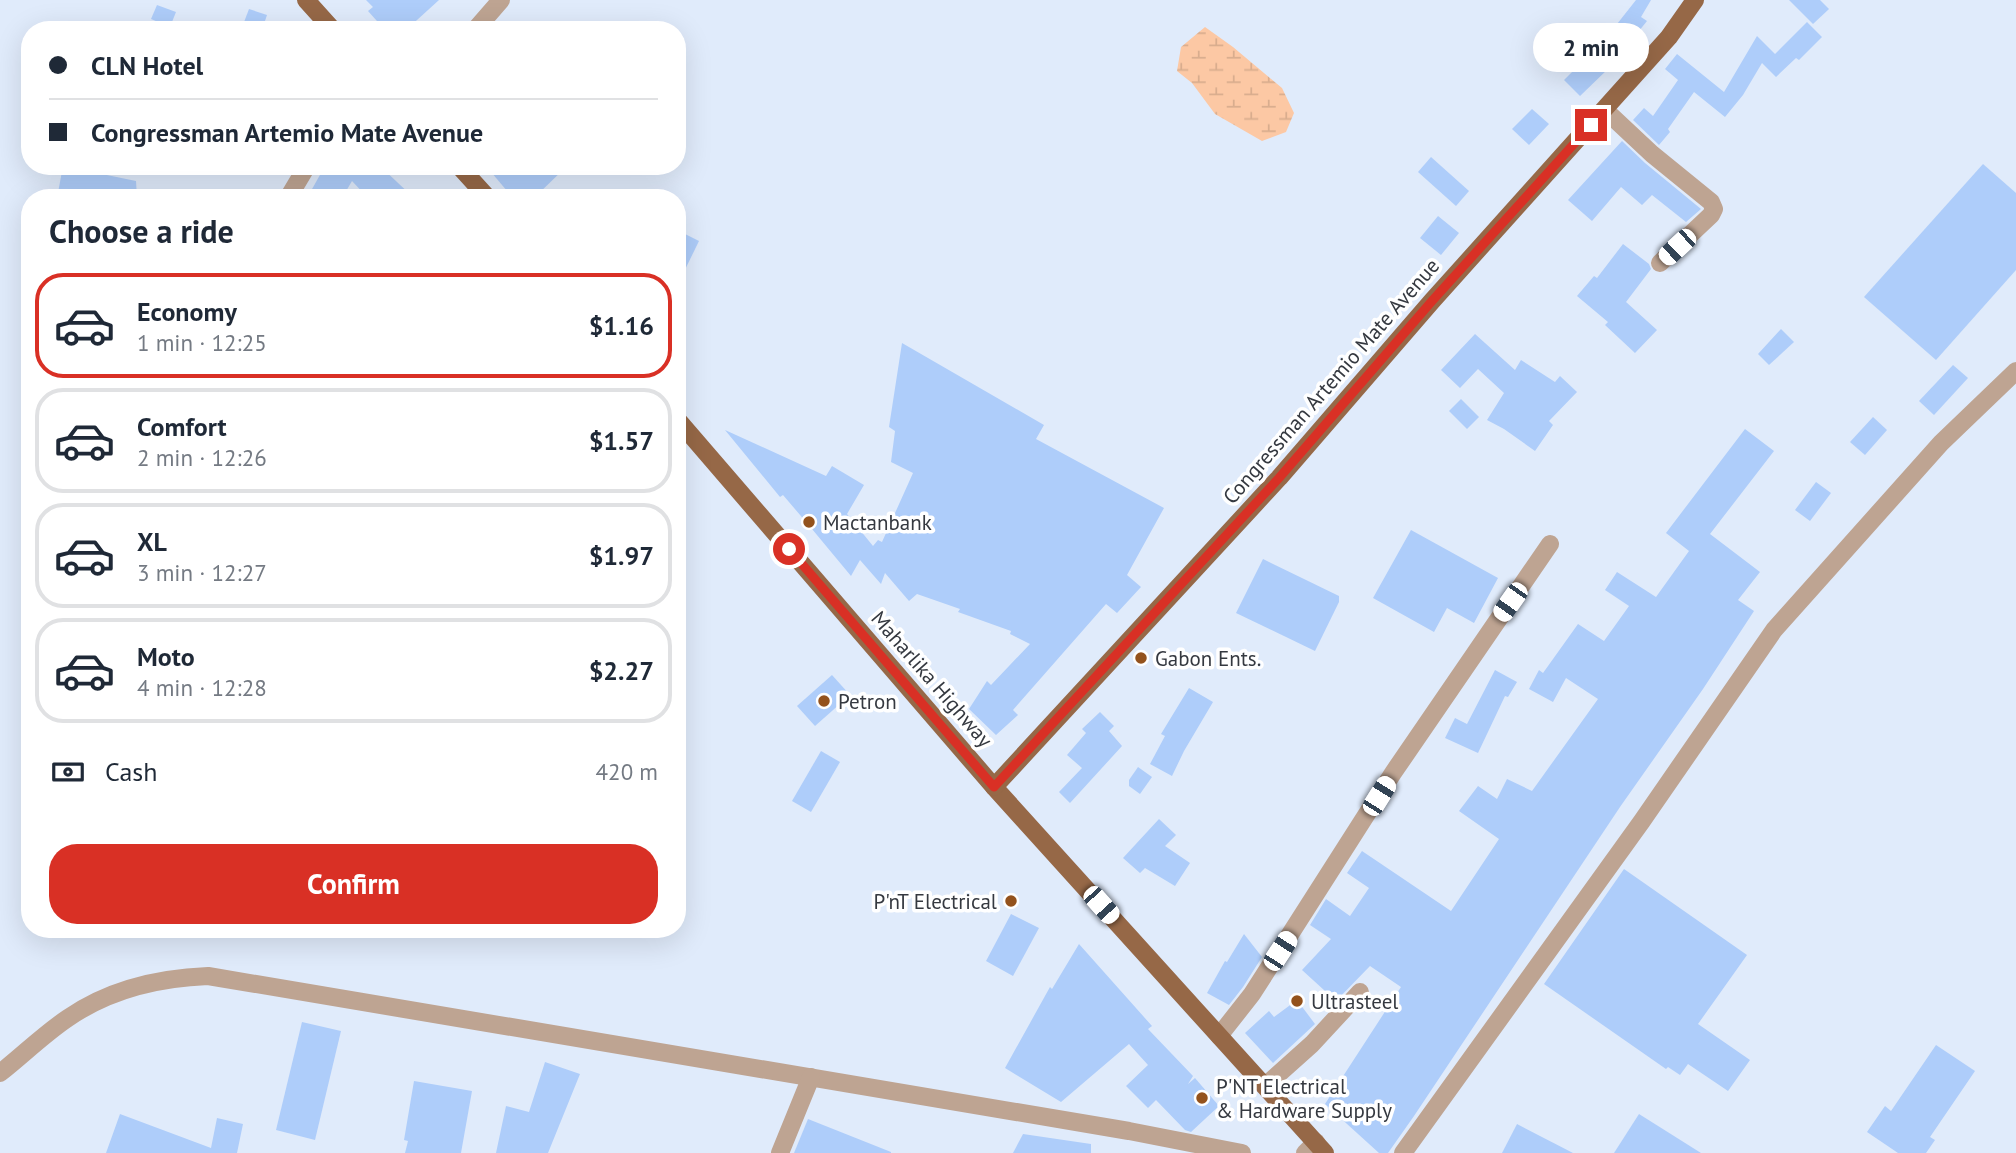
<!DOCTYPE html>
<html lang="en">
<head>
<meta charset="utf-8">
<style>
	:root { --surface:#fff; --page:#f6f6f7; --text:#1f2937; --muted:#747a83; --line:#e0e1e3; --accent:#d93025 }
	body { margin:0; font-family:"PT Sans",sans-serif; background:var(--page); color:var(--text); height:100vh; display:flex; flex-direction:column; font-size:26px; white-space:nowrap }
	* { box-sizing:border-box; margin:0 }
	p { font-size:23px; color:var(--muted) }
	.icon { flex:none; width:38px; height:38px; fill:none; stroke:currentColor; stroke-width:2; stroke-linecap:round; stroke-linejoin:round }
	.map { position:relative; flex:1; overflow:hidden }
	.panel { position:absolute; left:21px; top:189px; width:665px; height:749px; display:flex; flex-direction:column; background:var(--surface); border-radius:28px; box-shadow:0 7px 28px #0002 }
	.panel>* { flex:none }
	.banner { position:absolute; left:21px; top:21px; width:665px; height:154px; border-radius:28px; box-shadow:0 7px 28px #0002; display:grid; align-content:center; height:154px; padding:0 28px; background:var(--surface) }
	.end { position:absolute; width:32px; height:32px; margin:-16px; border:9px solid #d93025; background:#fff; box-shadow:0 0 0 4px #fff }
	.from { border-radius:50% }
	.bubble { position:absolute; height:49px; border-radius:24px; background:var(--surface); box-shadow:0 7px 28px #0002; font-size:23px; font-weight:600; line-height:49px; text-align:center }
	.car { position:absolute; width:21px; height:42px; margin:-21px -10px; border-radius:9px; box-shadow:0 0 5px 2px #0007; background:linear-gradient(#fff 24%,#345 0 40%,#fff 0 76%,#345 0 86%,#fff 0) }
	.banner b { display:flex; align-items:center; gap:24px; height:66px; font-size:26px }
	.banner b+b { border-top:2px solid var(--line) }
	.banner i { width:18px; height:18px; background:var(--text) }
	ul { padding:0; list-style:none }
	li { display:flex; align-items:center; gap:21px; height:105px; margin:0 14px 10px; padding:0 14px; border:4px solid var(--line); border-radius:28px }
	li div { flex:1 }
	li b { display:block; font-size:26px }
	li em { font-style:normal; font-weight:600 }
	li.active { border-color:var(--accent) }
	li>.icon { width:63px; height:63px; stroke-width:1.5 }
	h2 { padding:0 28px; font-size:32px; line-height:84px }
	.pay { display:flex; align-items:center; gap:18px; height:77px; padding:0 28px; font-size:26px }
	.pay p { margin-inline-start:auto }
	.cta { display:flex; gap:14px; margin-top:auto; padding:14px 28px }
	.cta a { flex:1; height:80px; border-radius:28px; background:var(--accent); color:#fff; font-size:28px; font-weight:600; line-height:80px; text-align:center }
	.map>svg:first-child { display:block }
</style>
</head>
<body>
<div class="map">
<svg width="2016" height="1153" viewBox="0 0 2016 1153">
	<defs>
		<pattern id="wetland-marsh" width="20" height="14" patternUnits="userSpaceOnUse" patternTransform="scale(1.75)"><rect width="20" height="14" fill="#fcc8a4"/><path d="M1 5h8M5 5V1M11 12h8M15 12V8" fill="none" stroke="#d9ad8e"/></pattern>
	</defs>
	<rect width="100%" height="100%" fill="#e0ebfb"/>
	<path fill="url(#wetland-marsh)" d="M1205,27L1233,47L1282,88L1294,113L1286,132L1262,141L1215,114L1192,83L1177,71L1181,47Z"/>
	<g fill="#aecdfa">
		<path d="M366,0H439L406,30H385L368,11L373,7Z"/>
		<path d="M1636,0H1651L1641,17L1647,21L1609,68L1580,96L1564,80L1574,70L1557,57L1571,41L1591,57Z"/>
		<path d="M1789,0H1820L1829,9L1813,24Z"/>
		<path d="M157,5L176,12L170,27L151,19Z"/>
		<path d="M249,9L267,15L262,30H241Z"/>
		<path d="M1807,22L1822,37L1799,60L1796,58L1776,77L1762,63L1743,95L1725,117L1694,92L1668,129L1670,132L1659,145L1633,120L1644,108L1653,116L1678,80L1665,69L1677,54L1724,92L1757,36L1775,54Z"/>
		<path d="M1532,109L1549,124L1529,145L1512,129Z"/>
		<path d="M1622,141L1645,163L1701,209L1686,222L1652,195L1642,205L1621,187L1592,221L1568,200Z"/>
		<path d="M1431,157L1469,191L1456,206L1418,172Z"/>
		<path d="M1983,164L2016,193V270L1936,360L1864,297Z"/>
		<path d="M63,166L136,181L137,198H57Z"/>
		<path d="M325,166H380L414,198H368L352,181L342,198H307Z"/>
		<path d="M486,166H567L534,198H513Z"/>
		<path d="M1438,216L1459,233L1441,255L1420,238Z"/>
		<path d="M677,230L699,241L677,286Z"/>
		<path d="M1623,244L1649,264L1651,269L1626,302L1657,330L1635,353L1605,325L1608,322L1577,296L1594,276L1597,278Z"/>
		<path d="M1781,329L1794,342L1769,365L1758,354Z"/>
		<path d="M1475,334L1515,370L1521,360L1555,382L1560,376L1577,392L1549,421L1553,425L1535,451L1504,429L1487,420L1504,393L1478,369L1460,388L1441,370Z"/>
		<path d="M902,343L1044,425L1036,439L1164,508L1127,575L1141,587L1117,613L1106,604L1013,710L1018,715L996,735L969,709L987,681L991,685L1030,644L1010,634L1011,631L958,612L960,609L917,594L909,601L885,573L881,584L860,560L851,576L812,529L783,495L780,497L725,430L826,476L832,466L864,485L847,514L873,546L878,540L882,542L913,473L891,462L895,431L889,427Z"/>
		<path d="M1953,365L1968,378L1934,415L1919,401Z"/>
		<path d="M1461,399L1479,417L1467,429L1449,411Z"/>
		<path d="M1873,417L1887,430L1865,455L1850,442Z"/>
		<path d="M1745,429L1774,451L1710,534L1760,572L1738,600L1754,611L1703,689L1620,807L1414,1116L1388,1153H1379L1325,1104L1401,987L1370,966L1336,1001L1302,970L1331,939L1310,925L1326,899L1350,916L1369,888L1347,873L1362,851L1451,911L1499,839L1459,811L1478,786L1497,799L1507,779L1532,791L1598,699L1566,678L1553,702L1529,689L1539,670L1543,673L1578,624L1604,641L1629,606L1605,590L1617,572L1656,597L1689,551L1666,533Z"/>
		<path d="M1816,482L1831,493L1810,521L1795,510Z"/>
		<path d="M1411,530L1498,578L1474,623L1447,608L1434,632L1373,598Z"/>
		<path d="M1263,559L1339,596V602L1315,651L1236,613Z"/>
		<path d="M1495,670L1517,682L1508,697L1505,696L1478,753L1445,738L1455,718L1467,724Z"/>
		<path d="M832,675L850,695L815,726L797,706Z"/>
		<path d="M1189,688L1213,702L1184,751L1172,776L1150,764L1165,736L1161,734Z"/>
		<path d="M1100,712L1114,726L1109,731L1122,746L1070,803L1059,792L1082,768L1067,755L1086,733L1082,729Z"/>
		<path d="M821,751L840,762L811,812L792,801Z"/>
		<path d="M1138,767L1152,777L1140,794L1129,786V780Z"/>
		<path d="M1159,819L1176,835L1165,846L1190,863L1175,886L1145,868L1140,873L1123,858Z"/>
		<path d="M1624,869L1747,955L1698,1024L1750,1060L1728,1091L1688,1064L1680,1075L1668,1067L1666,1069L1544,984Z"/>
		<path d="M1011,914L1039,928L1013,976L986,961Z"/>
		<path d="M1244,934L1262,957L1243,987L1229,1005L1207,993L1225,961L1227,962Z"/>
		<path d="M1079,944L1152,1026L1148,1029L1193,1076L1188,1084L1195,1078L1219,1106L1191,1132L1185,1130L1156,1100L1148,1108L1126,1086L1148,1065L1129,1044L1061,1102L1005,1068L1050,987L1052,989Z"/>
		<path d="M1297,1000L1315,1024L1273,1063L1245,1033L1269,1011L1274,1017Z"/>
		<path d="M302,1022L341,1031L315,1140L276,1130Z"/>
		<path d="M1936,1045L1975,1071L1930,1137L1935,1140L1926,1153H1898L1867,1132L1885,1106L1891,1111Z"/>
		<path d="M545,1062L580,1074L548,1153H496L506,1106L529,1112Z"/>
		<path d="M414,1081L472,1091L461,1153H405L408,1141L404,1140Z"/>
		<path d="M120,1114L211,1148L217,1118L243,1124L237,1153H106Z"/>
		<path d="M1639,1114L1701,1153H1614Z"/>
		<path d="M808,1119L891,1152V1153H794Z"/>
		<path d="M1517,1124L1573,1153H1502Z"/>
		<path d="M1023,1134L1091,1144V1153H1013Z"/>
	</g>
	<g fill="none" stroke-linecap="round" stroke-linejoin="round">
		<g stroke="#bea492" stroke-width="18">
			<path d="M475,30L501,0"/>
			<path d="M1605,110L1652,154L1711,202L1714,209L1711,215L1660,263"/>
			<path d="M288,198L307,166"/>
			<path d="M1219,1036L1252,994L1393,773L1550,544"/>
			<path d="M0,1073C23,1055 44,1034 68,1018C110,989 158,978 208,976L1129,1131L1242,1153"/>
			<path d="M1265,1086L1312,1044L1360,992"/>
			<path d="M780,1153L811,1077"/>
			<path d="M1305,1153L1316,1142"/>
			<path d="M1403,1153L1642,821L1774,630L1941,443L2016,371"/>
		</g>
		<g stroke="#966847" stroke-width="18">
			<path d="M306,0L333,30"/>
			<path d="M459,166L488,198"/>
			<path d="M677,419L994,787L1325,1153"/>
			<path d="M994,787L1279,478L1432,301L1669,37L1695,0"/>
		</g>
	</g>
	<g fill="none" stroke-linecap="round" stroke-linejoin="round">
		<path stroke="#d93025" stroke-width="9" d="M789,549L994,787L1279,478L1432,301L1591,125"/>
	</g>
	<g fill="#93521d" stroke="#fff" stroke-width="2.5">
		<circle cx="809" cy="522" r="7"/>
		<circle cx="1141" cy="658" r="7"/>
		<circle cx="824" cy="701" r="7"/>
		<circle cx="1011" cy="901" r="7"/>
		<circle cx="1297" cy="1001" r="7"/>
		<circle cx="1202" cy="1098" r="7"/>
	</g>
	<g text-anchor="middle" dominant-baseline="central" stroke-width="7" stroke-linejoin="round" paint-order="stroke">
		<g font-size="21" fill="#353940" stroke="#fff">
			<text transform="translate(1331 381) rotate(-49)">Congressman Artemio Mate Avenue</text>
			<text transform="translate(932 679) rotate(49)">Maharlika Highway</text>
		</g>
		<g font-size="21" fill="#353940" stroke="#fff" text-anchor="start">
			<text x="823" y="522">Mactanbank</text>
			<text x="1155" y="658">Gabon Ents.</text>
			<text x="838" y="701">Petron</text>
			<text x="997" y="901" text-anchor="end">P'nT Electrical</text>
			<text x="1311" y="1001">Ultrasteel</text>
			<text x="1216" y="1086">P'NT Electrical<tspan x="1216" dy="24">&amp; Hardware Supply</tspan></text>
		</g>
	</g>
</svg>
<i class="end from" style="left:789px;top:549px"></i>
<i class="end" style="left:1591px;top:125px"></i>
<div class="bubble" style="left:1533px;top:23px;width:116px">2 min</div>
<i class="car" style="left:1677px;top:247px;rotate:227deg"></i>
<i class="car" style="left:1510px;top:602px;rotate:215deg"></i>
<i class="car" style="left:1379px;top:796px;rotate:32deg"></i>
<i class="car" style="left:1101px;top:905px;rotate:138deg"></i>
<i class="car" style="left:1280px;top:951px;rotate:33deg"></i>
<div class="banner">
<b><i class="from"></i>CLN Hotel</b>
<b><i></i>Congressman Artemio Mate Avenue</b>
</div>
<section class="panel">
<h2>Choose a ride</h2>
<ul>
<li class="active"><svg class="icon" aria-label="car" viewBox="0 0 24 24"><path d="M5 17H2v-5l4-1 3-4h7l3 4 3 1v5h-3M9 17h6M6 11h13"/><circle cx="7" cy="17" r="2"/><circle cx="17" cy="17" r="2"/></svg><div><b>Economy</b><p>1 min · 12:25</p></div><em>$1.16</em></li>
<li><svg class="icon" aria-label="car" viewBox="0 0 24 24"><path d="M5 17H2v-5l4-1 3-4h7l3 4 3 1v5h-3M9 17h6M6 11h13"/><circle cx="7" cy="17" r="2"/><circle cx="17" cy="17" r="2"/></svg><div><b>Comfort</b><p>2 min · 12:26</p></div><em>$1.57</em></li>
<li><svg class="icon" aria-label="car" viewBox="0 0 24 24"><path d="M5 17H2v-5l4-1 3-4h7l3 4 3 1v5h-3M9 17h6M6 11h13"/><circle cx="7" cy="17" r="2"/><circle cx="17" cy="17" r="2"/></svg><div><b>XL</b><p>3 min · 12:27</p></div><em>$1.97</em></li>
<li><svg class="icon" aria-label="car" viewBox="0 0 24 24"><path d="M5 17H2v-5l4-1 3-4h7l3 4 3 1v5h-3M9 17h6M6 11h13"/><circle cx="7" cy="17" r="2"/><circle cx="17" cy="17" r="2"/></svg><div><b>Moto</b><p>4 min · 12:28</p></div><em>$2.27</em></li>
</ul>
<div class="pay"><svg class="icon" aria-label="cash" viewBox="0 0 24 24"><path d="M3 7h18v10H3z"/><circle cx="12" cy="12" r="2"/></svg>Cash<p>420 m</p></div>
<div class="cta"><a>Confirm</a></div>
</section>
</div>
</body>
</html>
